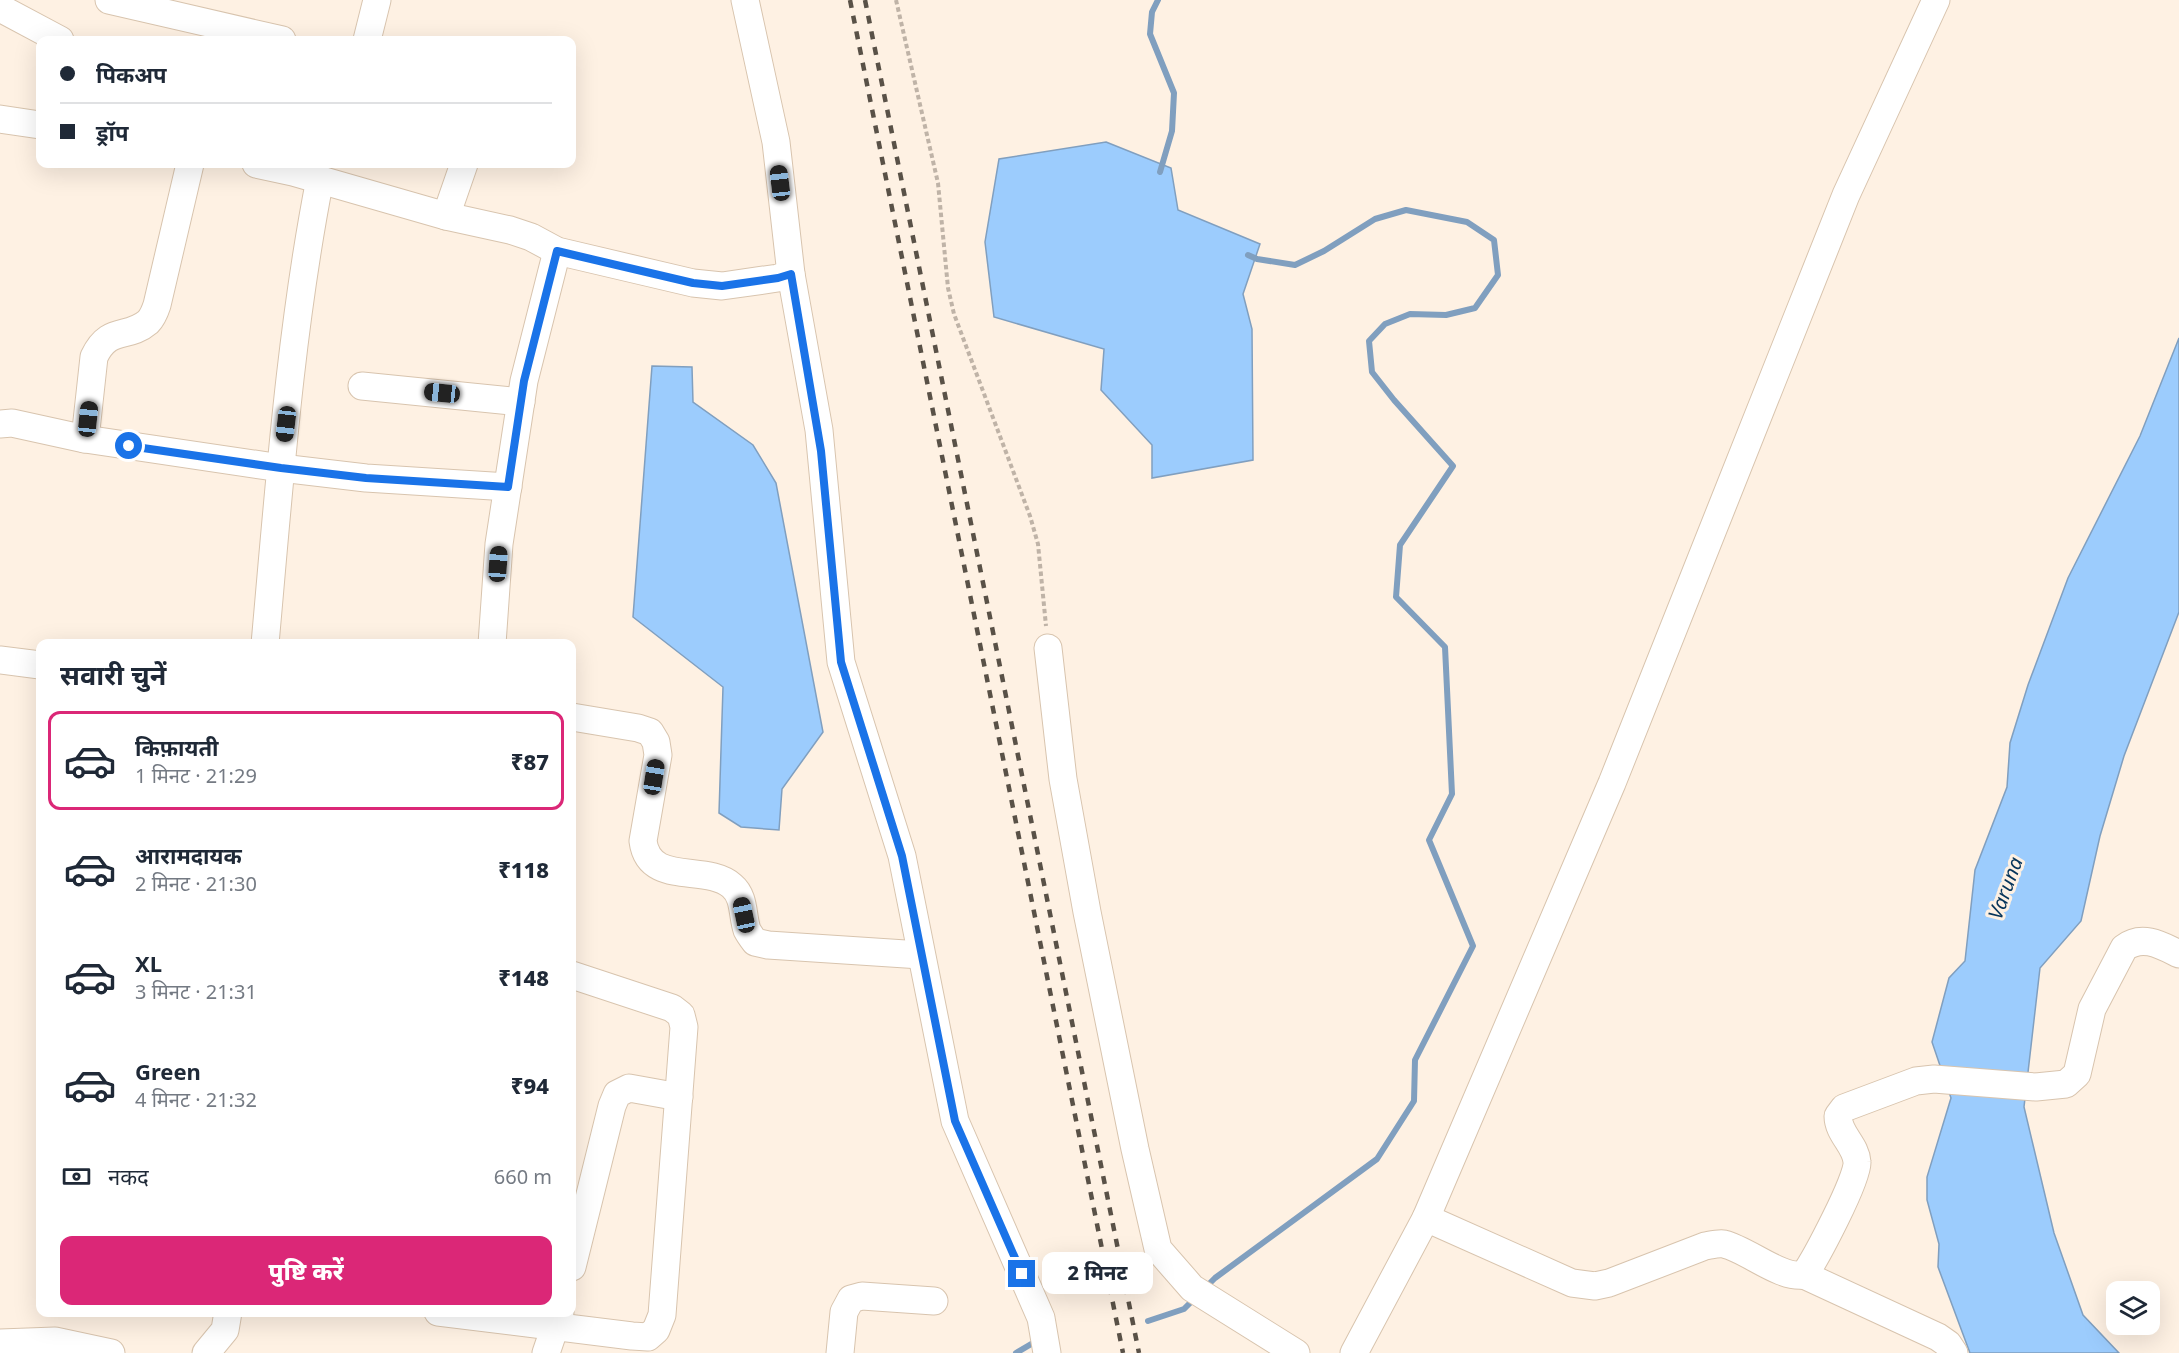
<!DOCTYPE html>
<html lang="hi">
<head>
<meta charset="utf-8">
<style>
	:root { --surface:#fff; --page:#f6f6f7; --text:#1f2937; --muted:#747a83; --line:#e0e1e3; --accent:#db2777 }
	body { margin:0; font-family:"Noto Sans","Noto Sans Devanagari",sans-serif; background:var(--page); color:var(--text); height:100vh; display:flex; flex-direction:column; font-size:22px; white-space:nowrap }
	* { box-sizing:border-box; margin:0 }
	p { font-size:20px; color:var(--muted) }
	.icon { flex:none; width:33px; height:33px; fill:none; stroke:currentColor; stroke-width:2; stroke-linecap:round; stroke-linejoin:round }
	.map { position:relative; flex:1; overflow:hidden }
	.panel { position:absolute; left:36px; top:639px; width:540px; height:678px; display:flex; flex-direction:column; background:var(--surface); border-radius:12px; box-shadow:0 6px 24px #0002 }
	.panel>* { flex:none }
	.banner { position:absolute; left:36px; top:36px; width:540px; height:132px; border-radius:12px; box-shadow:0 6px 24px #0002; display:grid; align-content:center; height:132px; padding:0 24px; background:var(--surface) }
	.controls { position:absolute; left:2106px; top:1281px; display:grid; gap:12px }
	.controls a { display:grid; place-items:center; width:54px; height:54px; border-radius:12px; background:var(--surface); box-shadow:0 6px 24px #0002; font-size:30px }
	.end { position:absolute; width:27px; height:27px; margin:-14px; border:8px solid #1a73e8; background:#fff; box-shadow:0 0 0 3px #fff }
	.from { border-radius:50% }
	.bubble { position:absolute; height:42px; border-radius:12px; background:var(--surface); box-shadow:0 6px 24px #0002; font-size:20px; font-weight:800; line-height:42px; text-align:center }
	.car { position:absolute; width:18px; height:36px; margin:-18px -9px; border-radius:8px; box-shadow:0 0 4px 2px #0007; background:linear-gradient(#222 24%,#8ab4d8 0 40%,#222 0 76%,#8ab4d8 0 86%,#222 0) }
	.banner b { display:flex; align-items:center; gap:21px; height:57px; font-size:22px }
	.banner b+b { border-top:2px solid var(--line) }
	.banner i { width:15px; height:15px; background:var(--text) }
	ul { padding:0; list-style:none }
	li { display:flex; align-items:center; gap:18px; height:99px; margin:0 12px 9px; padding:0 12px; border:3px solid transparent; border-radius:12px }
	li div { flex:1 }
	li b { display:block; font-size:22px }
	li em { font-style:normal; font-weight:800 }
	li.current { border-color:var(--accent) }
	li>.icon { width:54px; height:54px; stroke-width:1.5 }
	h2 { padding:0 24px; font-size:27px; line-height:72px }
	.pay { display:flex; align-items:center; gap:15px; height:66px; padding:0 24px; font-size:22px }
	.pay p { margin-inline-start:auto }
	.button { display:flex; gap:12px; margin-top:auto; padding:12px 24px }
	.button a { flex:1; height:69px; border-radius:12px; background:var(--accent); color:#fff; font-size:24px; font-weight:800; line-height:69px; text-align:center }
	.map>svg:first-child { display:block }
</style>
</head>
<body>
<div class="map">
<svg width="2179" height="1353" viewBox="0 0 2179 1353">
	<rect width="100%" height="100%" fill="#fef1e3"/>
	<g fill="#9cccfd" stroke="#809fbf" stroke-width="1.5">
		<path d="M1106,142L1171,168L1178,210L1260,244L1243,294L1252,329L1253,460L1152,478V445L1101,390L1104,349L994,317L985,242L999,159Z"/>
		<path d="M2179,338V612L2124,756L2100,836L2081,921L2040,968L2024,1107L2054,1233L2083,1315L2119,1353H1970L1938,1267L1939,1244L1927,1200V1177L1951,1098L1932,1042L1949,978L1965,961L1975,870L2007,787L2010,743L2028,685L2068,578L2140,436Z"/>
		<path d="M652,366L692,367L693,402L753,445L776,483L823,732L782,789L779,830L741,827L719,813L723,687L633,617Z"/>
	</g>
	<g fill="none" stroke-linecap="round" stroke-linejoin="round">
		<g stroke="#809fbf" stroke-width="6">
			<path d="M1158,0L1152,12L1150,34L1174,93L1172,131L1160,172"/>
			<path d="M1205,1288L1215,1278L1377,1159L1414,1101L1415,1060L1473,946L1429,840L1452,794L1445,647L1396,597L1400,545L1453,466L1394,400L1372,372L1369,341L1385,324L1410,314L1446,315L1475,308L1498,275L1494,240L1467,222L1406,210L1375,219L1324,251L1295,265L1257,259L1248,255"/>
			<path d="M1148,1321L1184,1309L1196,1297"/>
			<path d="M1016,1353L1038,1340"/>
		</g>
		<defs>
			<g id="minor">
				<path d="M109,0L282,40"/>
				<path d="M745,0L776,142L791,274L819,430L841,662L902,856L955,1121L1041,1318L1047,1353"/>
				<path d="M0,8L60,40"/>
				<path d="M367,40L377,0"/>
				<path d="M0,119L40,125"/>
				<path d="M256,164L293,172L446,216L510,230L531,237L557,251L693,283L722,286L778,278L791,274"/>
				<path d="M446,216L464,164"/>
				<path d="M362,386L521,402"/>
				<path d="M0,424L12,423L85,439L281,468L366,478L508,487"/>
				<path d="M85,439L94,357C109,325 127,340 148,322C152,318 155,311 157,305L190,164"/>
				<path d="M265,644C279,489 290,332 320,179"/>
				<path d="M492,644L499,544L524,381L557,251"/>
				<path d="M1048,648L1063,779L1087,912L1135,1149L1158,1249L1192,1288L1296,1353"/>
				<path d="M0,660L40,665"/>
				<path d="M572,717L638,728L650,732L656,742L658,755L643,841C649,887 706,863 732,886C745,897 742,915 747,930C749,934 752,938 755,942L768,945L921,955"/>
				<path d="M1426,1218L1572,1283L1595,1286L1609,1283L1705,1246C1711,1245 1719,1243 1724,1244C1748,1250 1781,1279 1804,1275C1815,1260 1859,1177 1857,1162C1856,1145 1838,1134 1838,1116L1844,1108L1916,1081L1934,1079L2036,1087L2066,1084L2077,1074L2092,1009L2124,948C2142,934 2161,945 2179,954"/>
				<path d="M572,1267L612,1106L617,1094L629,1088L679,1097"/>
				<path d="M1804,1275L1938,1337L1948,1344L1954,1353"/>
				<path d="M438,1312L632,1336L648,1337L656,1330L662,1315L684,1027L681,1015L672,1008L572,975"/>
				<path d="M0,1343L55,1341L111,1353"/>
				<path d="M206,1353L225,1330L228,1312"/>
				<path d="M546,1353L560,1312"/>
				<path d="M840,1353L844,1312L851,1299L862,1296L934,1301"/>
				<path d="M1354,1353L1426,1218L1612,783L1846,195L1936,0"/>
			</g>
		</defs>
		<use href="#minor" stroke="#d8c4ae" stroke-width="29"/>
		<path stroke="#bfb3a7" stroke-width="4" stroke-dasharray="4.5 3" stroke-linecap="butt" d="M896,0L938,183L948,288L954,314L1030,516L1038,544L1046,626"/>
		<use href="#minor" stroke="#fff" stroke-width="27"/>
		<g stroke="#595147" stroke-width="4.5" stroke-dasharray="8 8" stroke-linecap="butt">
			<path d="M850,0L1123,1353"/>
			<path d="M865,0L1139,1353"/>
		</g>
	</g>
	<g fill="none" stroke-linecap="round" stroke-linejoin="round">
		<path stroke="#1a73e8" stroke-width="8" d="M129,446L281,468L366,478L508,487L524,381L557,251L693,283L722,286L778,278L791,274L821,451L841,662L902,856L955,1121L1022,1274"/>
	</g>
	<g text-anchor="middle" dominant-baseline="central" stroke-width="6" stroke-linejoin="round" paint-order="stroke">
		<g font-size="20" font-style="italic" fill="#06355b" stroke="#fef1e3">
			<text transform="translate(2005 888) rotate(-70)">Varuna</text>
		</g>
	</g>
</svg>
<div class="controls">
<a><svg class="icon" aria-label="layers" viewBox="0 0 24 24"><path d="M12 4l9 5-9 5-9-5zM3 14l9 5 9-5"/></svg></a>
</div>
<i class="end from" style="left:129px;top:446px"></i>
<i class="end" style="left:1022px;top:1274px"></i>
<div class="bubble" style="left:1042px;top:1252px;width:111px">2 मिनट</div>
<i class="car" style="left:780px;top:183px;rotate:353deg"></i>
<i class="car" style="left:442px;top:393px;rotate:276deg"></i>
<i class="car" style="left:88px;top:419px;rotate:6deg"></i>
<i class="car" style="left:286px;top:424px;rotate:187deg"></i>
<i class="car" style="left:498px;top:564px;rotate:4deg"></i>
<i class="car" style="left:654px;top:777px;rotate:9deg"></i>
<i class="car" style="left:744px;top:915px;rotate:348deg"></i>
<div class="banner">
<b><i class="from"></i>पिकअप</b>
<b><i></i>ड्रॉप</b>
</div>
<section class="panel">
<h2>सवारी चुनें</h2>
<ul>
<li class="current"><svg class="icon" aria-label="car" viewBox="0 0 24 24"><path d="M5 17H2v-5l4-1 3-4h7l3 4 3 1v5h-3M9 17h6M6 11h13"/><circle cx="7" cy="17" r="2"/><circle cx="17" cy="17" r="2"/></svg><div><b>किफ़ायती</b><p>1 मिनट · 21:29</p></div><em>₹87</em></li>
<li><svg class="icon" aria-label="car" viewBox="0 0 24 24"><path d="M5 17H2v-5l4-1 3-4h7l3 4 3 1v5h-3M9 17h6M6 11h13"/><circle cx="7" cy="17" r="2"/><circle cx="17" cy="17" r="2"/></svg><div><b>आरामदायक</b><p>2 मिनट · 21:30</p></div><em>₹118</em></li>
<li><svg class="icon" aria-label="car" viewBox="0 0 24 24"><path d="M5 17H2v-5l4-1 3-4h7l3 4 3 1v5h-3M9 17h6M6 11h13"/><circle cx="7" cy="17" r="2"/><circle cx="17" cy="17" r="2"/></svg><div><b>XL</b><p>3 मिनट · 21:31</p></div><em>₹148</em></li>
<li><svg class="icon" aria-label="car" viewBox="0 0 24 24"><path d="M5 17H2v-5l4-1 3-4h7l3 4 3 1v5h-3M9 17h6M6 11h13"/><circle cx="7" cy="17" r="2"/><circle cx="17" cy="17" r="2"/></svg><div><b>Green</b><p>4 मिनट · 21:32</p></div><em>₹94</em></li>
</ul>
<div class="pay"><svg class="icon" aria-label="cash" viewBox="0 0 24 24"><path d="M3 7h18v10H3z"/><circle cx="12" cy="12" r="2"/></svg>नकद<p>660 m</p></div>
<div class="button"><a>पुष्टि करें</a></div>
</section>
</div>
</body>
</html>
